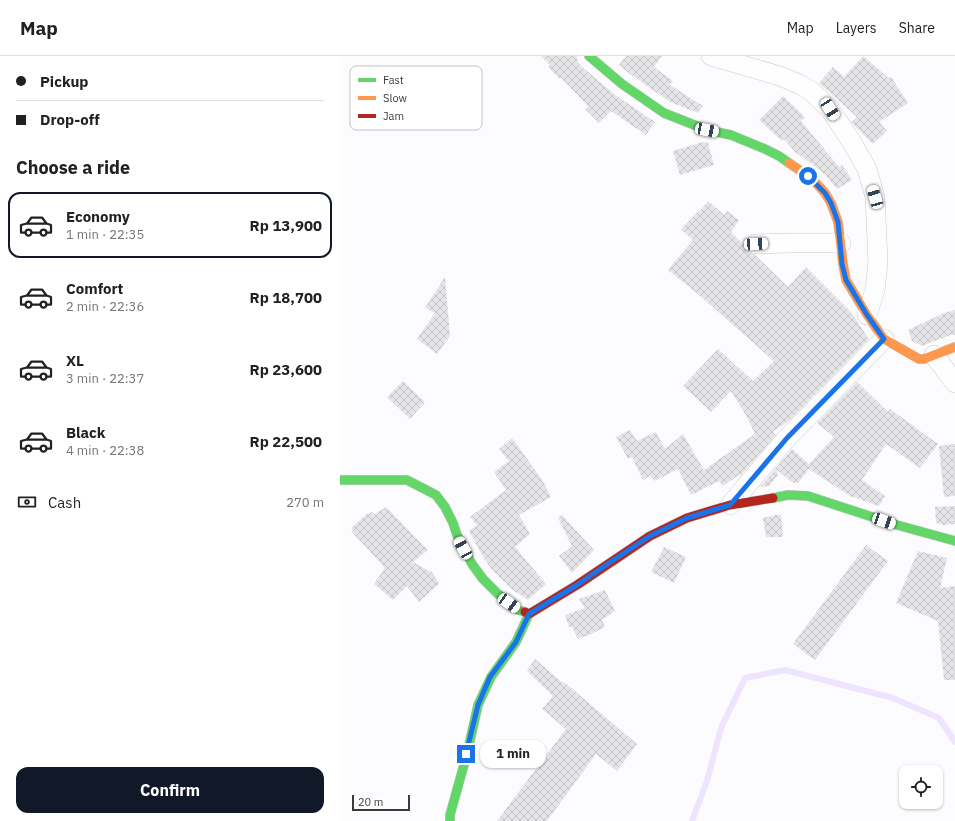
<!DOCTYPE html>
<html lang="en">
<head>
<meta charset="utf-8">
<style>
	:root { --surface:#fff; --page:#f6f6f6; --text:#202124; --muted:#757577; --line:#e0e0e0; --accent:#111827 }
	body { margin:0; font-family:"IBM Plex Sans",sans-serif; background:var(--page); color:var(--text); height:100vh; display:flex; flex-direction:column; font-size:15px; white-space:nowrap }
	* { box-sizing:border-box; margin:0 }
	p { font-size:13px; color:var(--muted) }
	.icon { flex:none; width:22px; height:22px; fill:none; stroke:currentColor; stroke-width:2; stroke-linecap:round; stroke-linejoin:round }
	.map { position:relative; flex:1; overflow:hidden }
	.panel { display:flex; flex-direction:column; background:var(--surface); width:340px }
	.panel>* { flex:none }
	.top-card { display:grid; align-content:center; height:88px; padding:0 16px; background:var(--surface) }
	.tools { position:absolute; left:559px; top:709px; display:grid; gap:8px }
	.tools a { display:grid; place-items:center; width:44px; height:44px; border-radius:8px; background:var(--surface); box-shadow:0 1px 3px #0004; font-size:20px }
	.scale { position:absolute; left:12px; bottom:10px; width:58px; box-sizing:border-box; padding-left:4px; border:2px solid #3b3a3d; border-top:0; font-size:11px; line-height:14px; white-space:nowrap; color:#3b3a3d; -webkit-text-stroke:3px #fff; paint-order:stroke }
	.end { position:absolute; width:18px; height:18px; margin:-9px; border:5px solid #1a73e8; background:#fff; box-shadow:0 0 0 2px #fff }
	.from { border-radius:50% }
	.bubble { position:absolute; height:28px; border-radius:12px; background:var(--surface); box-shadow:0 1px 3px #0004; font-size:13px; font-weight:700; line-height:28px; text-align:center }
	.car { position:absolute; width:12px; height:24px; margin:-12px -6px; border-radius:5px; box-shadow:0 0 3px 1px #0007; background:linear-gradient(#fff 24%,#345 0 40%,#fff 0 76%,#345 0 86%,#fff 0) }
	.top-card b { display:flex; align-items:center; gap:14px; height:38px; font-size:15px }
	.top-card b+b { border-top:1px solid var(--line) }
	.top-card i { width:10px; height:10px; background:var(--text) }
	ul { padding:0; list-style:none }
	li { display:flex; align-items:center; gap:12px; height:66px; margin:0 8px 6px; padding:0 8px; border:2px solid transparent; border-radius:12px }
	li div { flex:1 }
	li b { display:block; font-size:15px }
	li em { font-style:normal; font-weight:700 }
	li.selected { border-color:var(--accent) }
	li>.icon { width:36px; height:36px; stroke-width:1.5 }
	h2 { padding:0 16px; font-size:18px; line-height:48px }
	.pay { display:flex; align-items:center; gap:10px; height:44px; padding:0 16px; font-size:15px }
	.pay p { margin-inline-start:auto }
	.button { display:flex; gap:8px; margin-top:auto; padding:8px 16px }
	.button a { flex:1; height:46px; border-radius:12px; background:var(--accent); color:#fff; font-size:16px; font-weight:700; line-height:46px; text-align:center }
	header { display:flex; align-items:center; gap:24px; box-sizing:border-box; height:56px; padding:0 20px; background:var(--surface); border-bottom:1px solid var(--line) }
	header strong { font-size:19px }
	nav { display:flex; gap:22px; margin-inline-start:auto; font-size:14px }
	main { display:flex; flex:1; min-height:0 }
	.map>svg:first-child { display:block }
</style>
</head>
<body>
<header>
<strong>Map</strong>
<nav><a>Map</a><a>Layers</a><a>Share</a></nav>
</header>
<main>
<section class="panel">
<div class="top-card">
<b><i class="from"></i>Pickup</b>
<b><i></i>Drop-off</b>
</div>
<h2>Choose a ride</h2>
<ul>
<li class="selected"><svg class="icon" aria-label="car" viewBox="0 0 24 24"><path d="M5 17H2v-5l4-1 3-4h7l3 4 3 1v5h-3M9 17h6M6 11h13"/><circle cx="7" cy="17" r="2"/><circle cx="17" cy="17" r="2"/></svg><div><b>Economy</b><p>1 min · 22:35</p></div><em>Rp 13,900</em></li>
<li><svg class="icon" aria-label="car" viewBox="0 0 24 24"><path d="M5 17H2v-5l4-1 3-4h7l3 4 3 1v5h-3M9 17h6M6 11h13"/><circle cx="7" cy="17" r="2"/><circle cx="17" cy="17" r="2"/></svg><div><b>Comfort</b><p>2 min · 22:36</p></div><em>Rp 18,700</em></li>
<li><svg class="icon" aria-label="car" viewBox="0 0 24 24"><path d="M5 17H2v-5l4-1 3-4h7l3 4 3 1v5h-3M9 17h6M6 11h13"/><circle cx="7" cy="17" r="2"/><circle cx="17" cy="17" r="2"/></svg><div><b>XL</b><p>3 min · 22:37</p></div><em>Rp 23,600</em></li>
<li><svg class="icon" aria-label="car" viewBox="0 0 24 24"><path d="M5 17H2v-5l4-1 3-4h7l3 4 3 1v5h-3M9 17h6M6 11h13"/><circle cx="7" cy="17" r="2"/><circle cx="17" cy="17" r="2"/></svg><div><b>Black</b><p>4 min · 22:38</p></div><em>Rp 22,500</em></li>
</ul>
<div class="pay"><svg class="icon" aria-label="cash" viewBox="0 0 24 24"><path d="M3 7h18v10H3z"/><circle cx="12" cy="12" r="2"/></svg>Cash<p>270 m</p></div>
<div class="button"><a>Confirm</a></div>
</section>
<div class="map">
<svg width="615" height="765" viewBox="0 0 615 765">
	<defs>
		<pattern id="building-cross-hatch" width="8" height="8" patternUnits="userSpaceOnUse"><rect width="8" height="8" fill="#e5e4e7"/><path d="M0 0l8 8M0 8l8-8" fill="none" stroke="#c5c4c7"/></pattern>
	</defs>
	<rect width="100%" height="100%" fill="#fcfbfe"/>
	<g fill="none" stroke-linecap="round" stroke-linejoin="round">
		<path stroke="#eee4fe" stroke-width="6" d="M352,765L367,725L381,672L405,622L445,614L553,642L599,662L615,686"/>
	</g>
	<g fill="url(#building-cross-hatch)">
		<path d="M201,0H237V5L241,10L274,38L315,66L306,79L271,55L259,67L245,53L248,50L221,22L220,23L208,11L210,9Z"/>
		<path d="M286,0H322L314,11L333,25L330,29L363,50L358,57L330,46L290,18L279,9Z"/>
		<path d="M523,0L549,22L551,21L568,47L539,66L547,75L533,88L511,66L517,61L479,27L493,11L504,21Z"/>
		<path d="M443,40L465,61L461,65L499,111L502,109L512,124L497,133L486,120L476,111L455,96L444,83L442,85L419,64Z"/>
		<path d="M363,86L368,87L374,109L340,119L333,95Z"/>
		<path d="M368,145L384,159L387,155L399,164L391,176L405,190L407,194L410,197L414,198L448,231L466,211L510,255L529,283L451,363L433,376L436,379L400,420L399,419L383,430L379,425L351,439L338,413L315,425L310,420L303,424L292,401L288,403L276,381L290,374L297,385L316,376L325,393L343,378L364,414L415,378L407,361L391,335L371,356L343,330L378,293L413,325L434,305L358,238L328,214L353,184L341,173L358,155L359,156Z"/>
		<path d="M105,221L110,280L97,298L77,283L95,257L85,252Z"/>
		<path d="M615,254V279H610L602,283V282L582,290L572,285L568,274L604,257Z"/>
		<path d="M63,325L85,346L70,363L47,341Z"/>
		<path d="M517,326L548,356L550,353L598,388L580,412L546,388L522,424L545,440L539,450L510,440L469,413L458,427H453L437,414L438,419L429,430L420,431L452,393L469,408L494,381L477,367Z"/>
		<path d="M172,382L203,425L211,441L179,459L190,478L175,491L206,528L188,544L173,534L153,515L143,501L129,475L137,469L130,461L166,434L154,416L169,405L159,393Z"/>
		<path d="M615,388V440L604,441L599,390Z"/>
		<path d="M615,450V468L604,469L596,467L595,451Z"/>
		<path d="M46,451L88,494L73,506L93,517L99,528L79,546L67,530L53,544L34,528L45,512L12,476L13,475L11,472L28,457L29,458L31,456L35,458Z"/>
		<path d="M441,458L443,481H426L423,462Z"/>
		<path d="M222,459L254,494L232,517L219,500L232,490L218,462Z"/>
		<path d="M526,489L548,505L475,604L453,588Z"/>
		<path d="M324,491L346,501L334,527L311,516Z"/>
		<path d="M578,495L607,502L600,532L615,530V624H604L598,565L556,547Z"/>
		<path d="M265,534L275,555L262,564L265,571L245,581V580L238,583L232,571H229L225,559L245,552L239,543Z"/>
		<path d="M195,603L223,627L224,626L297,688L277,715L256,698L207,765H157L226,673L202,653L213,640L187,615Z"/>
	</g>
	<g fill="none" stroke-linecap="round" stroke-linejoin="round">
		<defs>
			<g id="street">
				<path d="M371,0L440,20L461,29L471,35L490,53L511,85L527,113L535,141L538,206L535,234L527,259"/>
				<path d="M416,188L450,187H501"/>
				<path d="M594,299L615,327"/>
				<path d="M390,449L447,382L544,283"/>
			</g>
			<g id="fast">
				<path d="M249,0L282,28L324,57L367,74L391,79L425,93L439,100L449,107"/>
				<path d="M0,424H67L96,439L105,451L113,467L117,479L132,508L143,523L157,537L169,547L178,554L185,556"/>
				<path d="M433,442L448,439L468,440L557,469L615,485"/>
				<path d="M110,765V759L127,698L138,649L151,621L176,586L189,558"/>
			</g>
			<path id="slow" d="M449,107L468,120L477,128L485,137L491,147L498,166L503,208L506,224L527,259L544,283L579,303H584L615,291"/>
			<path id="jam" d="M185,556L189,558L237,529L310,480L347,462L390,449L433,442"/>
		</defs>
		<use href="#street" stroke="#cac9cc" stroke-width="20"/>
		<use href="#fast" stroke="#cac9cc" stroke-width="10"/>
		<use href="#slow" stroke="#cac9cc" stroke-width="10"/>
		<use href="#jam" stroke="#cac9cc" stroke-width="10"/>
		<use href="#street" stroke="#fffeff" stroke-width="19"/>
		<use href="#fast" stroke="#63d668" stroke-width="9"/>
		<use href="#slow" stroke="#ff974d" stroke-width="9"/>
		<use href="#jam" stroke="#b3261e" stroke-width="9"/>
	</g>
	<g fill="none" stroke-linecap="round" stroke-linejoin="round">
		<path stroke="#1a73e8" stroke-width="5" d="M126,698L138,649L150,621L176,586L189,558L237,529L272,505L310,480L347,462L390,449L447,382L544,283L527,259L506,224L502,208L498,166L491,147L485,137L468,120"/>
	</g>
	<rect x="10" y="10" width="132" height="64" rx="6" fill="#fff" stroke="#c4c4c5" stroke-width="1"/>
	<rect x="18" y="22" width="18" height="4" fill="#63d668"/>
	<rect x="18" y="40" width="18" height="4" fill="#ff974d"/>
	<rect x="18" y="58" width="18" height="4" fill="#b3261e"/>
	<g font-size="11" fill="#3b3a3d">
		<text x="43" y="28">Fast</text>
		<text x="43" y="46">Slow</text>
		<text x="43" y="64">Jam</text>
	</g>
</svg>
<div class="tools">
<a><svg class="icon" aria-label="locate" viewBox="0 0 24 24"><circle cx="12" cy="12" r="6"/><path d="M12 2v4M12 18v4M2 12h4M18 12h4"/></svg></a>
</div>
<div class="scale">20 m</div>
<i class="end from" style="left:468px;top:120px"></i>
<i class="end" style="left:126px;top:698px"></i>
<div class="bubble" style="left:140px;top:684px;width:66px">1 min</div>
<i class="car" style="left:490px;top:53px;rotate:147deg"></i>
<i class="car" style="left:367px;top:74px;rotate:101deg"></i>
<i class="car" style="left:535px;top:141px;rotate:344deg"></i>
<i class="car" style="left:416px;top:188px;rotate:87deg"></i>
<i class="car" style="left:544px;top:465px;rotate:109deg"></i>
<i class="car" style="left:123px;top:492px;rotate:331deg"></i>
<i class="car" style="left:169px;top:547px;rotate:125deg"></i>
</div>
</main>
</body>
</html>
